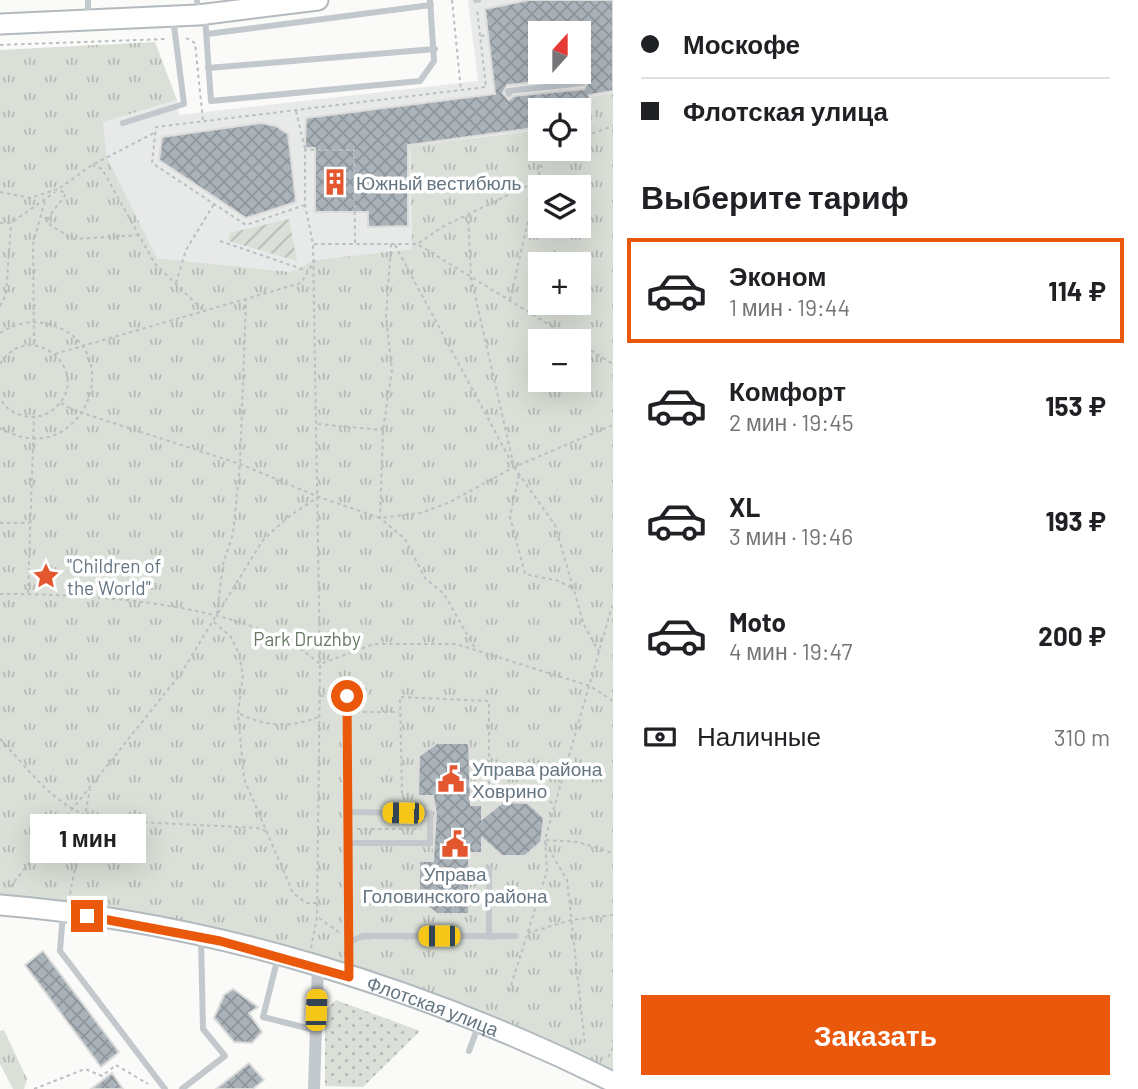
<!DOCTYPE html>
<html lang="ru">
<head>
<meta charset="utf-8">
<style>
	:root { --surface:#fff; --page:#f6f6f6; --text:#202124; --muted:#757577; --line:#e0e0e0; --accent:#ea580c }
	body { margin:0; font-family:Barlow,sans-serif; background:var(--page); color:var(--text); height:100vh; display:flex; flex-direction:column; font-size:26px; white-space:nowrap }
	* { box-sizing:border-box; margin:0 }
	p { font-size:23px; color:var(--muted) }
	.icon { flex:none; width:38px; height:38px; fill:none; stroke:currentColor; stroke-width:2; stroke-linecap:round; stroke-linejoin:round }
	.map { position:relative; flex:1; overflow:hidden }
	.details { display:flex; flex-direction:column; background:var(--surface); width:525px }
	.details>* { flex:none }
	.guide { display:grid; align-content:center; height:154px; padding:0 28px; background:var(--surface) }
	.needle { width:46px; rotate:21deg }
	.controls { position:absolute; left:528px; top:21px; display:grid; gap:14px }
	.controls a { display:grid; place-items:center; width:63px; height:63px; border-radius:0px; background:var(--surface); box-shadow:0 7px 28px #0002; font-size:35px }
	.end { position:absolute; width:32px; height:32px; margin:-16px; border:9px solid #ea580c; background:#fff; box-shadow:0 0 0 4px #fff }
	.from { border-radius:50% }
	.bubble { position:absolute; height:49px; border-radius:0px; background:var(--surface); box-shadow:0 7px 28px #0002; font-size:23px; font-weight:700; line-height:49px; text-align:center }
	.car { position:absolute; width:21px; height:42px; margin:-21px -10px; border-radius:9px; box-shadow:0 0 5px 2px #0007; background:linear-gradient(#f5c518 24%,#345 0 40%,#f5c518 0 76%,#345 0 86%,#f5c518 0) }
	.guide b { display:flex; align-items:center; gap:24px; height:66px; font-size:26px }
	.guide b+b { border-top:2px solid var(--line) }
	.guide i { width:18px; height:18px; background:var(--text) }
	ul { padding:0; list-style:none }
	li { display:flex; align-items:center; gap:21px; height:105px; margin:0 14px 10px; padding:0 14px; border:4px solid transparent; border-radius:0px }
	li div { flex:1 }
	li b { display:block; font-size:26px }
	li em { font-style:normal; font-weight:700 }
	li.on { border-color:var(--accent) }
	li>.icon { width:63px; height:63px; stroke-width:1.5 }
	h2 { padding:0 28px; font-size:32px; line-height:84px }
	.pay { display:flex; align-items:center; gap:18px; height:77px; padding:0 28px; font-size:26px }
	.pay p { margin-inline-start:auto }
	.button { display:flex; gap:14px; margin-top:auto; padding:14px 28px }
	.button a { flex:1; height:80px; border-radius:0px; background:var(--accent); color:#fff; font-size:28px; font-weight:700; line-height:80px; text-align:center }
	main { display:flex; flex:1; min-height:0 }
	.map>svg:first-child { display:block }
</style>
</head>
<body>
<main>
<div class="map">
<svg width="613" height="1089" viewBox="0 0 613 1089">
	<defs>
		<pattern id="grass-dots" width="8" height="8" patternUnits="userSpaceOnUse" patternTransform="scale(1.75)"><rect width="8" height="8" fill="#dadfd7"/><path d="M2 2h.1M6 6h.1" fill="none" stroke="#b4b9b4" stroke-width="1.8" stroke-linecap="round"/></pattern>
		<pattern id="park-tufts" width="24" height="20" patternUnits="userSpaceOnUse" patternTransform="scale(1.75)"><rect width="24" height="20" fill="#dadfd7"/><path d="M3 7l-1-3M5 7V3M7 7l1-3M15 17l-1-3M17 17v-4M19 17l1-3" fill="none" stroke="#b4b9b4"/></pattern>
		<pattern id="garden-furrows" width="10" height="10" patternUnits="userSpaceOnUse" patternTransform="scale(1.75)"><rect width="10" height="10" fill="#dadfd7"/><path d="M-1 1l2-2M0 10L10 0M9 11l2-2" fill="none" stroke="#b4b9b4"/></pattern>
		<pattern id="building-cross-hatch" width="8" height="8" patternUnits="userSpaceOnUse" patternTransform="scale(1.75)"><rect width="8" height="8" fill="#aab3b9"/><path d="M0 0l8 8M0 8l8-8" fill="none" stroke="#8e969c"/></pattern>
	</defs>
	<rect width="100%" height="100%" fill="#fafaf8"/>
	<path fill="#e8e9e9" fill-rule="evenodd" d="M468,0H613V93L591,97L594,123L579,125V110H541V130L410,146L412,249L315,260L291,272L157,258L107,157L103,122L177,100L179,115L478,81ZM541,33H579V72H541Z"/>
	<path fill="url(#grass-dots)" d="M336,1000L420,1031L363,1087L325,1086V1011Z"/>
	<g fill="url(#park-tufts)" fill-rule="evenodd">
		<path d="M155,42L177,100L103,122L107,157L157,258L291,272L315,260L412,249L410,146L541,130V149H579V125L594,122L591,97L613,93V1073L565,1048L463,1005L319,958L0,897V50ZM541,187H579V226H541ZM541,264H579V303H541ZM541,341H579V380H541Z"/>
		<path d="M4,1030L27,1079L24,1089H13L0,1064V1031Z"/>
	</g>
	<path fill="url(#garden-furrows)" d="M289,219L297,261L229,241V233Z"/>
	<g fill="url(#building-cross-hatch)" stroke="#dcdcda" stroke-width="2" fill-rule="evenodd">
		<path d="M529,0H613V91L589,95L593,120L579,122V110H541V127L408,145V226L368,227V212H315V148H305L306,118L495,94L485,9ZM541,33H579V72H541ZM582,77L588,82L584,89L514,96L509,100L503,93L507,85Z"/>
		<path d="M261,123L276,126L288,134L296,202L246,218L159,160L162,137Z"/>
		<path d="M437,743H469L471,805H482V819L503,802L528,803L544,818L541,842L525,856H502L482,838V853H469V914H437L419,899V861H433L436,813L433,796H418L419,756Z"/>
		<path d="M43,951L119,1052L101,1067L25,965Z"/>
		<path d="M233,989L258,1007L249,1013L262,1032L252,1043L234,1042L214,1018L224,995Z"/>
		<path d="M249,1063L264,1080L253,1089H216Z"/>
		<path d="M112,1073L123,1089H91Z"/>
	</g>
	<g fill="none" stroke-linecap="round" stroke-linejoin="round">
		<defs>
			<g id="secondary">
				<path d="M0,24L198,15L318,0"/>
				<path id="s1" d="M0,905C212,922 423,988 613,1082"/>
			</g>
		</defs>
		<use href="#secondary" stroke="#b3babf" stroke-width="23"/>
		<g stroke="#bbbfc2" stroke-width="2" stroke-dasharray="3.5 3.5" stroke-linecap="butt">
			<path d="M452,0L461,91"/>
			<path d="M481,36L488,35"/>
			<path d="M186,38L195,43L203,121"/>
			<path d="M0,45L167,39"/>
			<path d="M296,111L305,149"/>
			<path d="M579,138L613,126"/>
			<path d="M92,165L102,169L155,264L204,311"/>
			<path d="M60,188L92,165L154,133"/>
			<path d="M0,192L30,198L58,189L66,194L48,218L51,226L74,239L139,235"/>
			<path d="M305,205L246,225L152,163L156,127L486,87L477,9"/>
			<path d="M468,214L471,278L513,462"/>
			<path d="M0,223H11L55,192"/>
			<path d="M220,241L308,271"/>
			<path d="M355,243L354,150H305V205L313,244H417L444,226L537,181L543,160L561,149"/>
			<path d="M391,244L386,318L392,370L383,430L380,518L405,539L425,578L444,594L476,650"/>
			<path d="M395,245L514,467L555,525L584,625L599,652"/>
			<path d="M419,245L576,341"/>
			<path d="M176,283L186,250L214,204"/>
			<path d="M510,300L537,182"/>
			<path d="M0,306L6,295L11,224"/>
			<path d="M0,333C16,323 33,319 52,325C132,350 81,475 0,428"/>
			<path d="M34,343L33,244L45,200"/>
			<path d="M579,343L613,364"/>
			<path d="M55,354L301,283L315,260"/>
			<path d="M0,364C31,315 95,373 55,408C49,414 40,417 31,417C17,416 6,410 0,398"/>
			<path d="M61,403L73,410L240,464L319,497L380,518L421,513L450,502L514,467L613,425"/>
			<path d="M318,424L382,430"/>
			<path d="M519,475L510,517L525,574L559,581L572,588"/>
			<path d="M0,523H29"/>
			<path d="M28,593L34,417"/>
			<path d="M0,594C91,594 251,602 320,664L374,644H456L590,686L613,701"/>
			<path d="M218,613L263,540L287,518L318,497"/>
			<path d="M214,622L231,637L239,654L243,675L238,713L244,779L293,893L306,903H317"/>
			<path d="M320,696H339"/>
			<path d="M356,712H399"/>
			<path d="M240,714C267,727 290,728 318,717"/>
			<path d="M0,739C32,772 52,806 99,820L257,828L266,831"/>
			<path d="M402,794L400,697L489,701V797L547,800L556,805"/>
			<path d="M357,829H421"/>
			<path d="M546,840L578,842L613,853"/>
			<path d="M545,843L567,880L585,1045"/>
			<path d="M10,887L182,672L217,614L223,564L233,534L240,464L246,300"/>
			<path d="M70,894L90,789"/>
			<path d="M319,918L340,933"/>
			<path d="M528,933L571,920L613,915"/>
			<path d="M311,948L317,917L320,664L313,244"/>
			<path d="M509,992L547,871L545,839L613,603"/>
			<path d="M608,1057L613,1048"/>
			<path d="M34,1089L85,1069L102,1076L116,1065L148,1084"/>
		</g>
		<g stroke="#c3c8cc" stroke-width="6">
			<path d="M197,0L198,13"/>
			<path d="M476,0H478"/>
			<path d="M88,16V0"/>
			<path d="M205,17L211,101L420,81L434,61L430,0"/>
			<path d="M207,34L431,5"/>
			<path d="M208,68L435,49"/>
			<path d="M509,94L508,91L583,83"/>
			<path d="M123,123L184,104L173,18"/>
			<path d="M347,696L349,972"/>
			<path d="M348,812L430,813V843H348"/>
			<path d="M63,913L60,951L165,1089"/>
			<path d="M489,935V868"/>
			<path d="M349,942L363,936H516"/>
			<path d="M278,957L263,1017L315,1030"/>
			<path d="M469,1051L479,1024"/>
			<path d="M182,1089L225,1056L203,1029L201,938"/>
		</g>
		<path stroke="#c3c8cc" stroke-width="12" d="M314,1089L318,966"/>
		<use href="#secondary" stroke="#fff" stroke-width="19"/>
	</g>
	<g fill="none" stroke-linecap="round" stroke-linejoin="round">
		<path stroke="#ea580c" stroke-width="9" d="M87,916L220,941L349,977L347,696"/>
	</g>
	<defs>
		<symbol id="building-bare" viewBox="-9 -9 18 18"><path d="M-4-6H4V6H1V3H-1V6H-4ZM-2.5-4.3h1.7v1.8h-1.7ZM.8-4.3h1.7v1.8H.8ZM-2.5-1h1.7V.8h-1.7ZM.8-1h1.7V.8H.8Z" fill="#e4572e" stroke="#fff" stroke-width="2.5" paint-order="stroke"/></symbol>
		<symbol id="sight-bare" viewBox="-9 -9 18 18"><path d="M0-6L1.8-2.2L6-1.7L2.9 1.2L3.7 5.4L0 3.3L-3.7 5.4L-2.9 1.2L-6-1.7L-1.8-2.2Z" fill="#e4572e" stroke="#fff" stroke-width="2.5" paint-order="stroke"/></symbol>
		<symbol id="civic-bare" viewBox="-9 -9 18 18"><path d="M-.6-6.5H3V-4.5H.6V-3L4-1V1h2V6H-6V1h2V-1L-.6-3ZM-1.2 2.5V6h2.4V2.5Z" fill="#e4572e" stroke="#fff" stroke-width="2.5" paint-order="stroke"/></symbol>
	</defs>
	<g fill-rule="evenodd">
		<use href="#building-bare" x="316" y="163" width="38" height="38"/>
		<use href="#sight-bare" x="27" y="557" width="38" height="38"/>
		<use href="#civic-bare" x="432" y="760" width="38" height="38"/>
		<use href="#civic-bare" x="436" y="825" width="38" height="38"/>
	</g>
	<g text-anchor="middle" dominant-baseline="central" stroke-width="7" stroke-linejoin="round" paint-order="stroke">
		<g font-size="19" fill="#657683" stroke="#fff" text-anchor="start">
			<text x="356" y="182">Южный вестибюль</text>
			<text x="67" y="565">"Children of<tspan x="67" dy="22">the World"</tspan></text>
			<text x="472" y="768">Управа района<tspan x="472" dy="22">Ховрино</tspan></text>
			<text x="455" y="873" text-anchor="middle">Управа<tspan x="455" dy="22">Головинского района</tspan></text>
		</g>
		<g font-size="19" fill="#687a64" stroke="#fff">
			<text x="307" y="638">Park Druzhby</text>
		</g>
		<g font-size="19" fill="#657683" stroke="#fff">
			<text stroke="none"><textPath href="#s1" startOffset="446">Флотская улица</textPath></text>
		</g>
	</g>
</svg>
<div class="controls">
<a><svg class="needle" viewBox="-14 -14 28 28"><path d="M0-13l5 13h-10z" fill="#e53935"/><path d="M0 13l5-13h-10z" fill="#757577"/></svg></a>
<a><svg class="icon" aria-label="locate" viewBox="0 0 24 24"><circle cx="12" cy="12" r="6"/><path d="M12 2v4M12 18v4M2 12h4M18 12h4"/></svg></a>
<a><svg class="icon" aria-label="layers" viewBox="0 0 24 24"><path d="M12 4l9 5-9 5-9-5zM3 14l9 5 9-5"/></svg></a>
<a>+</a>
<a>−</a>
</div>
<i class="end from" style="left:347px;top:696px"></i>
<i class="end" style="left:87px;top:916px"></i>
<div class="bubble" style="left:30px;top:814px;width:116px">1 мин</div>
<i class="car" style="left:403px;top:813px;rotate:271deg"></i>
<i class="car" style="left:439px;top:936px;rotate:270deg"></i>
<i class="car" style="left:316px;top:1010px;rotate:2deg"></i>
</div>
<section class="details">
<div class="guide">
<b><i class="from"></i>Москофе</b>
<b><i></i>Флотская улица</b>
</div>
<h2>Выберите тариф</h2>
<ul>
<li class="on"><svg class="icon" aria-label="car" viewBox="0 0 24 24"><path d="M5 17H2v-5l4-1 3-4h7l3 4 3 1v5h-3M9 17h6M6 11h13"/><circle cx="7" cy="17" r="2"/><circle cx="17" cy="17" r="2"/></svg><div><b>Эконом</b><p>1 мин · 19:44</p></div><em>114 ₽</em></li>
<li><svg class="icon" aria-label="car" viewBox="0 0 24 24"><path d="M5 17H2v-5l4-1 3-4h7l3 4 3 1v5h-3M9 17h6M6 11h13"/><circle cx="7" cy="17" r="2"/><circle cx="17" cy="17" r="2"/></svg><div><b>Комфорт</b><p>2 мин · 19:45</p></div><em>153 ₽</em></li>
<li><svg class="icon" aria-label="car" viewBox="0 0 24 24"><path d="M5 17H2v-5l4-1 3-4h7l3 4 3 1v5h-3M9 17h6M6 11h13"/><circle cx="7" cy="17" r="2"/><circle cx="17" cy="17" r="2"/></svg><div><b>XL</b><p>3 мин · 19:46</p></div><em>193 ₽</em></li>
<li><svg class="icon" aria-label="car" viewBox="0 0 24 24"><path d="M5 17H2v-5l4-1 3-4h7l3 4 3 1v5h-3M9 17h6M6 11h13"/><circle cx="7" cy="17" r="2"/><circle cx="17" cy="17" r="2"/></svg><div><b>Moto</b><p>4 мин · 19:47</p></div><em>200 ₽</em></li>
</ul>
<div class="pay"><svg class="icon" aria-label="cash" viewBox="0 0 24 24"><path d="M3 7h18v10H3z"/><circle cx="12" cy="12" r="2"/></svg>Наличные<p>310 m</p></div>
<div class="button"><a>Заказать</a></div>
</section>
</main>
</body>
</html>
